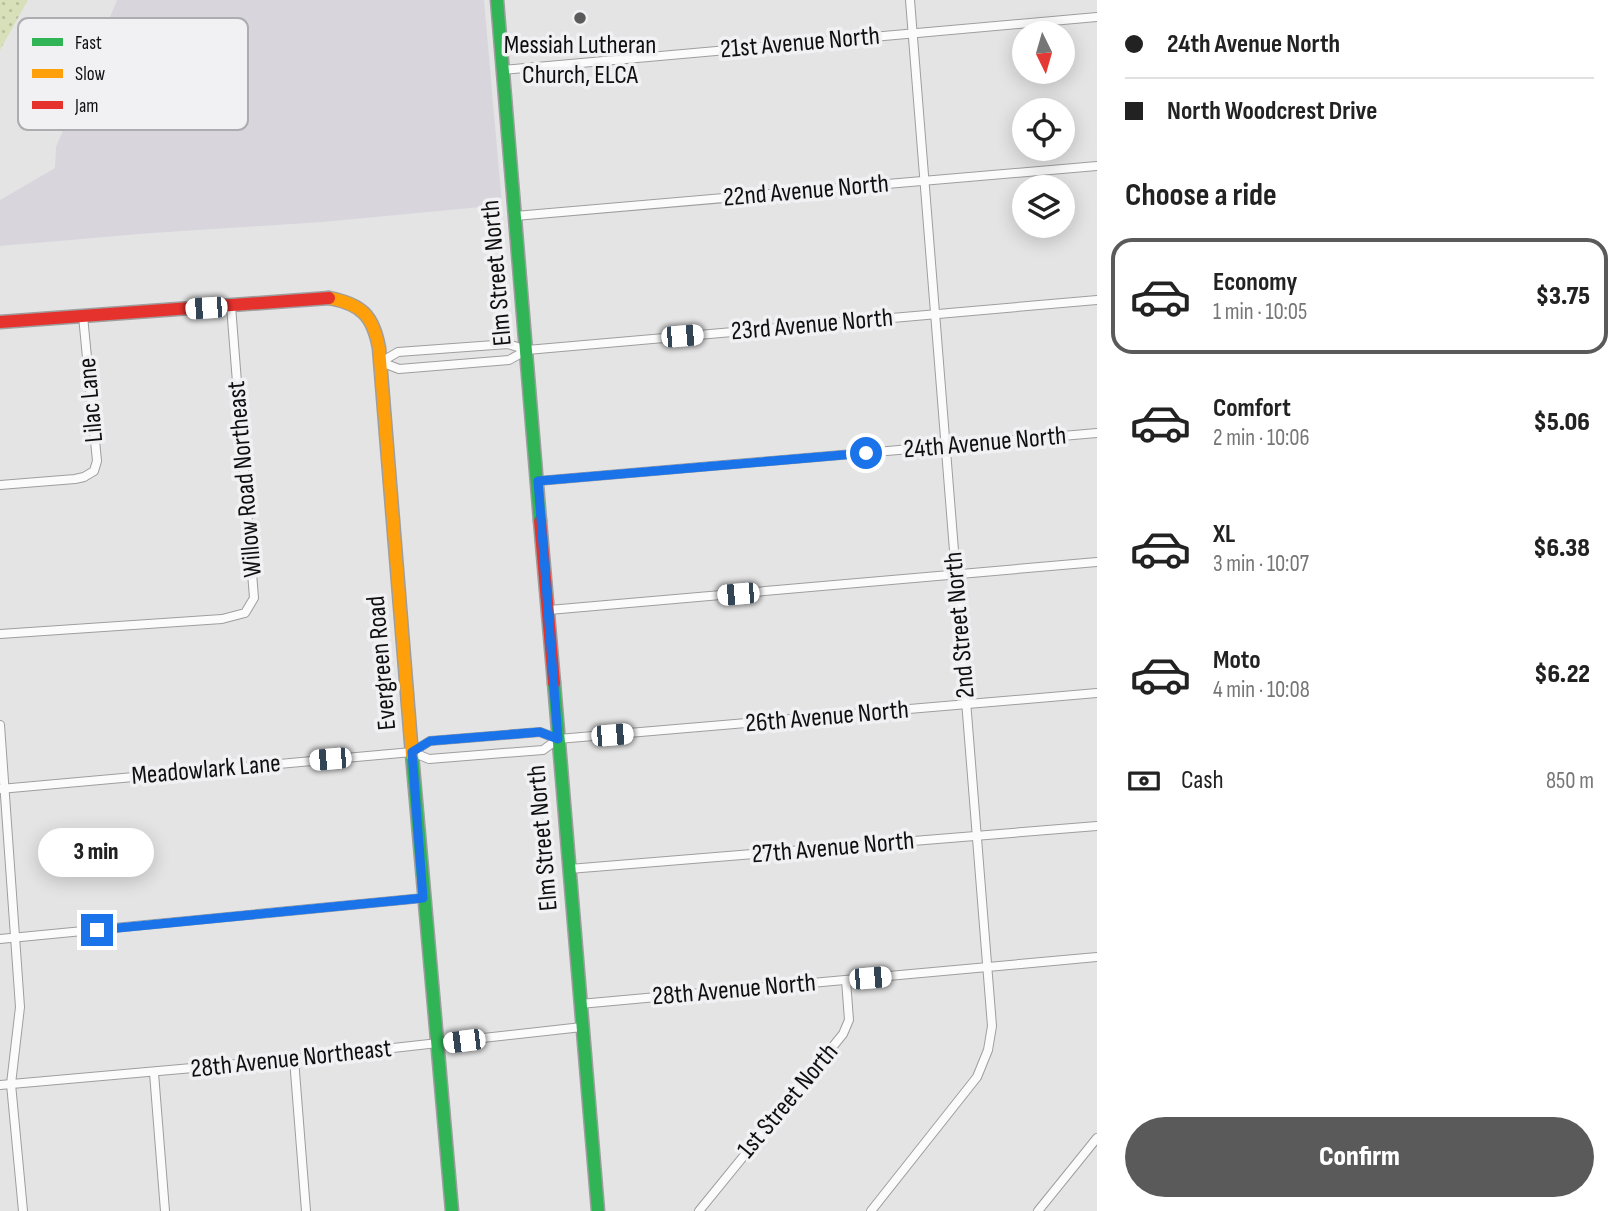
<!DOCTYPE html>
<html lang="en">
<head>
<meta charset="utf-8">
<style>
	:root { --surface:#fff; --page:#f2f2f2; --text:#222; --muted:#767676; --line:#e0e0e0; --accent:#5a5a5b }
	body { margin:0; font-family:"Sofia Sans Condensed",sans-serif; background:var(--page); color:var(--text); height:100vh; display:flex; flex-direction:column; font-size:26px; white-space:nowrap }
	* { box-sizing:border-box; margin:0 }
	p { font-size:23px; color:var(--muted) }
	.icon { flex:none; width:38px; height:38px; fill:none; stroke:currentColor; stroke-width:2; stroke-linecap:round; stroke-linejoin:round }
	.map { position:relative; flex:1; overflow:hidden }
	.panel { display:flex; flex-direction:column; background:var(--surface); width:525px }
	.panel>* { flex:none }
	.banner { display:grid; align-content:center; height:154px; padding:0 28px; background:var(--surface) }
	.needle { width:46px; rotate:175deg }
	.buttons { position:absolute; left:1012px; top:21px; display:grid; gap:14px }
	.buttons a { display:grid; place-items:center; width:63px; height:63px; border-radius:50%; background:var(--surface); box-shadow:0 4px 18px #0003; font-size:35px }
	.end { position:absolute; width:32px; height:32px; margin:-16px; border:9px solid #1a73e8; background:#fff; box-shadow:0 0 0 4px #fff }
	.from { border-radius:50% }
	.bubble { position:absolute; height:49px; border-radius:24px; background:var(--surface); box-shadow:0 4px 18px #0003; font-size:23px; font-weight:800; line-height:49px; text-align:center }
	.car { position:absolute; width:21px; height:42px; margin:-21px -10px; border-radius:9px; box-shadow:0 0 5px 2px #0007; background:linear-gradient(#fff 24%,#345 0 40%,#fff 0 76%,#345 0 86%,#fff 0) }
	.banner b { display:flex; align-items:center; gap:24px; height:66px; font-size:26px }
	.banner b+b { border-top:2px solid var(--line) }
	.banner i { width:18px; height:18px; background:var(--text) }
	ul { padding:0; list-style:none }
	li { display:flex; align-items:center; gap:21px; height:116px; margin:0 14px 10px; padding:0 14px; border:4px solid transparent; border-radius:21px }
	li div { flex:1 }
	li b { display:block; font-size:26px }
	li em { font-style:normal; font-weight:800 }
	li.on { border-color:var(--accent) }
	li>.icon { width:63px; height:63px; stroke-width:1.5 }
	h2 { padding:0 28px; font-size:32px; line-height:84px }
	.pay { display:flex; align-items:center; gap:18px; height:77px; padding:0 28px; font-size:26px }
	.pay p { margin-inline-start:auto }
	.action { display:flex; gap:14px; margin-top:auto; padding:14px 28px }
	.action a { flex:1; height:80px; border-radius:42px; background:var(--accent); color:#fff; font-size:28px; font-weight:800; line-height:80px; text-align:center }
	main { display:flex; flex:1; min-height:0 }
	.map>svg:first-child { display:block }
</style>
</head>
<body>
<main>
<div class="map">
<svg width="1097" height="1211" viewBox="0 0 1097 1211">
	<defs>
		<pattern id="park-dots" width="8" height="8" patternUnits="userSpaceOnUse" patternTransform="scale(1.75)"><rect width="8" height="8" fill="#d7e0b8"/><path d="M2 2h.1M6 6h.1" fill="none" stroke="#b7bf9d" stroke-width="1.8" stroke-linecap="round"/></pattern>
	</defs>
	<rect width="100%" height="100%" fill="#e4e4e5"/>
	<path fill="#d8d6dc" d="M117,0H484L502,205L323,222L152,233L0,246V200L55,168L56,147Z"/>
	<path fill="url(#park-dots)" d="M0,0H28L0,50Z"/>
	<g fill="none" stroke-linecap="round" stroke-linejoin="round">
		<defs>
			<g id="street">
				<path d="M503,70L1097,17"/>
				<path d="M515,216L1097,166"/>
				<path d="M381,362L398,352L508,344L527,350L1097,300"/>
				<path d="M381,362L399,369L509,360L527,350"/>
				<path d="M538,481L1097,433"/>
				<path d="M0,485L75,479L84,477L94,471L97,461L83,316"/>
				<path d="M549,610L1097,562"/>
				<path d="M0,634L222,619L245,613L254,598L231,306"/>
				<path d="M0,725L20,1007L11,1084L23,1211"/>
				<path d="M412,752L429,759L543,750L558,739"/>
				<path d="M0,789L412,752L430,741L540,732L558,739L1097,693"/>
				<path d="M569,869L1097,826"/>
				<path d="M0,939L423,898"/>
				<path d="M580,1004L1097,957"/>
				<path d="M294,1059L306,1211"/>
				<path d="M154,1073L165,1211"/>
				<path d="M0,1085L294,1059L582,1027"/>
				<path d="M699,1211L843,1034L849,1020L846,980"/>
				<path d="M871,1211L977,1077L988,1050L992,1026L910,0"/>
				<path d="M1038,1211L1097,1138"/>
			</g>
			<g id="fast">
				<path d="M497,0L540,521"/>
				<path d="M554,683L598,1211"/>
				<path d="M412,755L452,1211"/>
			</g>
			<path id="slow" d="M329,298C361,304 373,315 379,348L412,755"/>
			<g id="jam">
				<path d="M0,322L329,298"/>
				<path d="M540,521L554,683"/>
			</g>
		</defs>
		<use href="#street" stroke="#9e9e9f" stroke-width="10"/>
		<use href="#fast" stroke="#9e9e9f" stroke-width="15"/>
		<use href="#slow" stroke="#9e9e9f" stroke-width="15"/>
		<use href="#jam" stroke="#9e9e9f" stroke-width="15"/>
		<use href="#street" stroke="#fbfbfb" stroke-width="8"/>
		<use href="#fast" stroke="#30b455" stroke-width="12"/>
		<use href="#slow" stroke="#ff9f0a" stroke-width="12"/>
		<use href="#jam" stroke="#e5322d" stroke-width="12"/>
	</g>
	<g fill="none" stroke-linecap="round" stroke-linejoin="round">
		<path stroke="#1a73e8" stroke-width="9" d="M97,930L423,898L412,752L430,741L540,732L558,739L538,481L866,453"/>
	</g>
	<circle fill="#5a5a5b" stroke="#f1f0f3" stroke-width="2.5" cx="580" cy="18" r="7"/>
	<g text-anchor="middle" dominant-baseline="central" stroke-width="7" stroke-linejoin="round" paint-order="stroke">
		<g font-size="26" fill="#0f0f10" stroke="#f1f0f3">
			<text transform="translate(800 43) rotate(-5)">21st Avenue North</text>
			<text transform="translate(806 191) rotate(-5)">22nd Avenue North</text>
			<text transform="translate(497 273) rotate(-95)">Elm Street North</text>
			<text transform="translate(812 325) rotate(-5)">23rd Avenue North</text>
			<text transform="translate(91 400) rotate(-95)">Lilac Lane</text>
			<text transform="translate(985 443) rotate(-5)">24th Avenue North</text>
			<text transform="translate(245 479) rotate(-95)">Willow Road Northeast</text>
			<text transform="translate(960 625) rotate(-95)">2nd Street North</text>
			<text transform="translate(382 663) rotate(-95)">Evergreen Road</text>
			<text transform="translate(827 717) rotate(-5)">26th Avenue North</text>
			<text transform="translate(206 770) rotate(-5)">Meadowlark Lane</text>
			<text transform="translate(543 838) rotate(-95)">Elm Street North</text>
			<text transform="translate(833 848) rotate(-5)">27th Avenue North</text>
			<text transform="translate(734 990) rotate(-5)">28th Avenue North</text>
			<text transform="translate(291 1059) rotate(-6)">28th Avenue Northeast</text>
			<text transform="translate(788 1101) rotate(-50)">1st Street North</text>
		</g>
		<g font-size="26" fill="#0f0f10" stroke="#f1f0f3">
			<text x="580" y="45">Messiah Lutheran<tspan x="580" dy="30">Church, ELCA</tspan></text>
		</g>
	</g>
	<rect x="18" y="18" width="230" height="112" rx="10" fill="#f1f0f3" stroke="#adacaf" stroke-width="2"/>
	<rect x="32" y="38" width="31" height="8" fill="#30b455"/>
	<rect x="32" y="69" width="31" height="9" fill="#ff9f0a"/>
	<rect x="32" y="101" width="31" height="8" fill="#e5322d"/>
	<g font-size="19" fill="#0f0f10">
		<text x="75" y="49">Fast</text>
		<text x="75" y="80">Slow</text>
		<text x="75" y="112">Jam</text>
	</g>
</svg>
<div class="buttons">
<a><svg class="needle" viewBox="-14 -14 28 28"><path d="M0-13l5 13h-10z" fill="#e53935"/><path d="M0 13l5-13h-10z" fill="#767676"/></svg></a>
<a><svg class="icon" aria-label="locate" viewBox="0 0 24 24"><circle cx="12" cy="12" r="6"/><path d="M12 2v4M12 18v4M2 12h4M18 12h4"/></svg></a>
<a><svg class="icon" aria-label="layers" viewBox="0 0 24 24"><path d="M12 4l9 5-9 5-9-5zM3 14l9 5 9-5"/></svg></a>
</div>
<i class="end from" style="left:866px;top:453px"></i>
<i class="end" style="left:97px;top:930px"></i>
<div class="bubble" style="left:38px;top:828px;width:116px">3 min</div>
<i class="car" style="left:206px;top:308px;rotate:266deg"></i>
<i class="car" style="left:682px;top:336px;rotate:85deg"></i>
<i class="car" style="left:738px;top:594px;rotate:265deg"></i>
<i class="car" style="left:612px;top:735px;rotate:85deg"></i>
<i class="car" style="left:330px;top:759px;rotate:265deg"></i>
<i class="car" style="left:870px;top:978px;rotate:85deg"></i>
<i class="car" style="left:464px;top:1041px;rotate:263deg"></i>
</div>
<section class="panel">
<div class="banner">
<b><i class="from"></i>24th Avenue North</b>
<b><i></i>North Woodcrest Drive</b>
</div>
<h2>Choose a ride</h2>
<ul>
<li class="on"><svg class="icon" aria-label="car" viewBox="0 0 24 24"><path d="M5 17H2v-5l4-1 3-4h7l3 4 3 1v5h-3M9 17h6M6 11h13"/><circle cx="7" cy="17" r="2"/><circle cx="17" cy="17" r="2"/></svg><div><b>Economy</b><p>1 min · 10:05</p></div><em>$3.75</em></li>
<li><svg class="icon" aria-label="car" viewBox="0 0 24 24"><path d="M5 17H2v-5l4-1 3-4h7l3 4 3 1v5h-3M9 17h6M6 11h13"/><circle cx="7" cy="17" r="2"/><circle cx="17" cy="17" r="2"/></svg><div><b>Comfort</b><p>2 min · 10:06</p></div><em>$5.06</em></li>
<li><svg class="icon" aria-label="car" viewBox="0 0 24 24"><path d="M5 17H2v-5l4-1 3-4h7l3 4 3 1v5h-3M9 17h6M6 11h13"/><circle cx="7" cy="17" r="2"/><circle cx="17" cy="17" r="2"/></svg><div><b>XL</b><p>3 min · 10:07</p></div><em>$6.38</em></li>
<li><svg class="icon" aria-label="car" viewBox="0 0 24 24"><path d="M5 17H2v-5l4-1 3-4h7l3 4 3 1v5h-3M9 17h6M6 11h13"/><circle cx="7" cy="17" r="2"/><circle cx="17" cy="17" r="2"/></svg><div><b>Moto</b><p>4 min · 10:08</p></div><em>$6.22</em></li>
</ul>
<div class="pay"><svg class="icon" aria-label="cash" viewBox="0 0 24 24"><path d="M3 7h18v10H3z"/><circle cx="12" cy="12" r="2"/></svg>Cash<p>850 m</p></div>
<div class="action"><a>Confirm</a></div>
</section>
</main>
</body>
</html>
